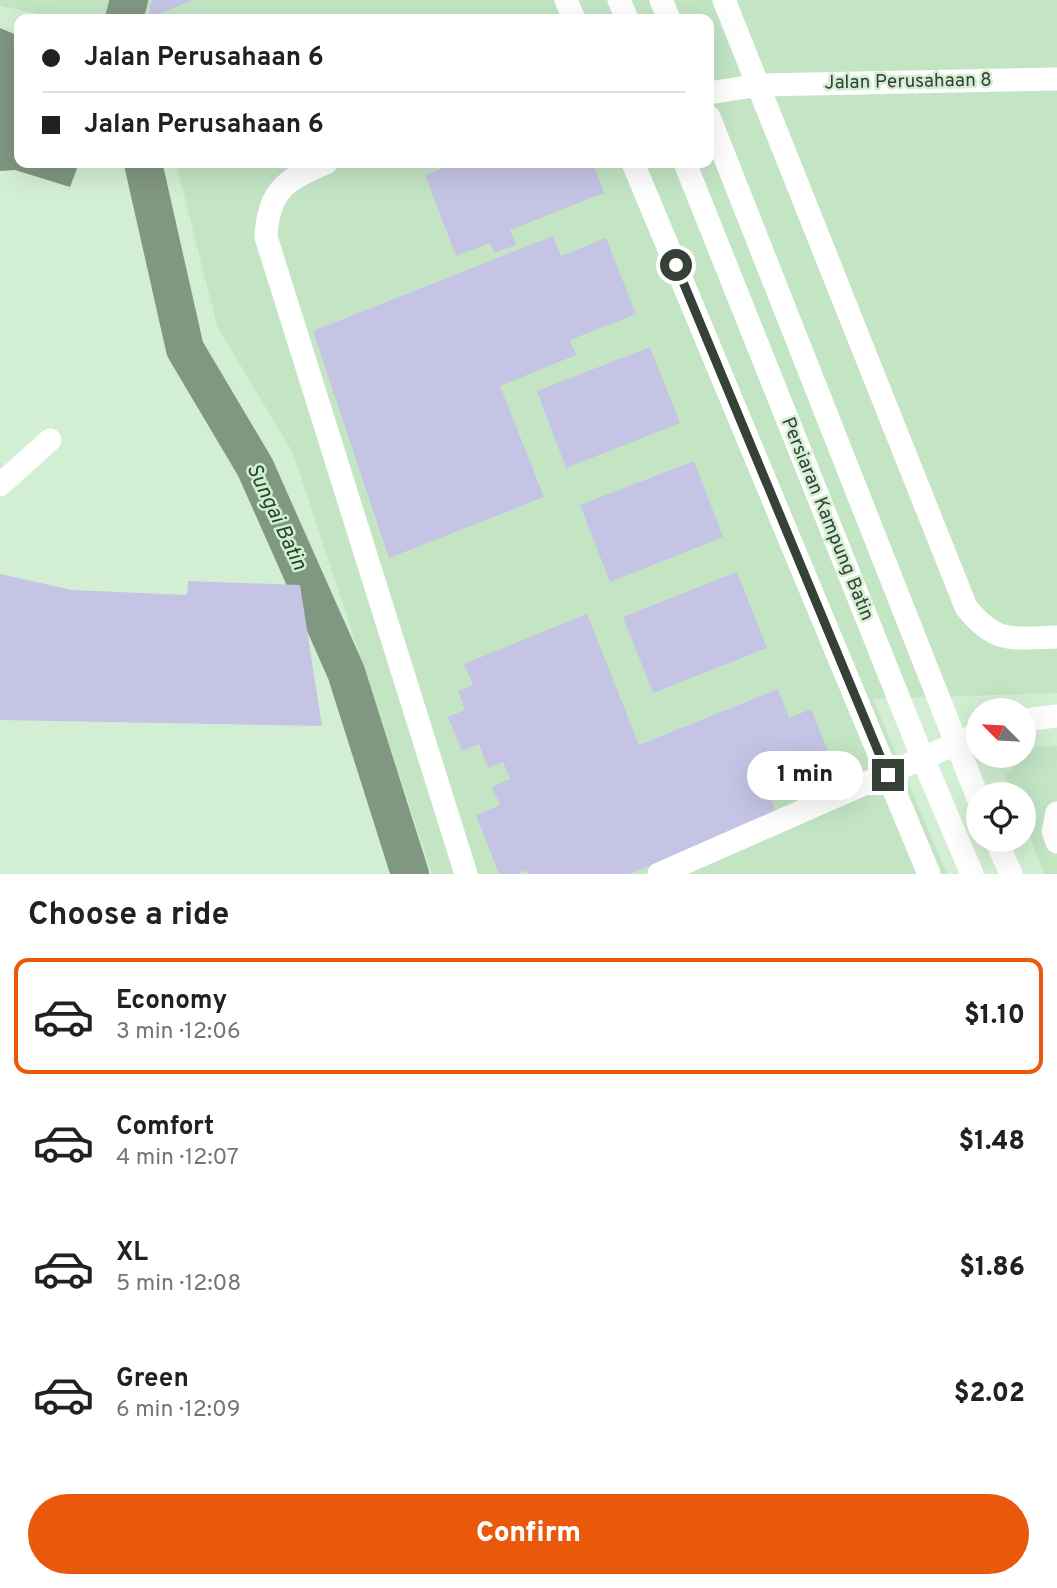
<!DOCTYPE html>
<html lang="en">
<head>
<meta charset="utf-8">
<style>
	:root { --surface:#fff; --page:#f6f6f6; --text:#202124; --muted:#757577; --line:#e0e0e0; --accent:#ea580c }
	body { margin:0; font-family:Overpass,sans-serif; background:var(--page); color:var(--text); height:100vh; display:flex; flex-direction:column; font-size:26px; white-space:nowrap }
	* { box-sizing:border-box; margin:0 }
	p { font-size:23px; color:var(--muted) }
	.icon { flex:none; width:38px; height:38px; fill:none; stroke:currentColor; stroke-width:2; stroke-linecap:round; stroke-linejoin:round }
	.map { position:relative; height:874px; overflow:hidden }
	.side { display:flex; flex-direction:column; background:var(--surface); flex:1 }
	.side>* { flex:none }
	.banner { position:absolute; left:14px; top:14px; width:700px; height:154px; border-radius:14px; box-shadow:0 7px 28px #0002; display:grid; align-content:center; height:154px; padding:0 28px; background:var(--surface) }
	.needle { width:46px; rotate:294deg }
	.controls { position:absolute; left:966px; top:698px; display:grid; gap:14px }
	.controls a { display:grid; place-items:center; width:70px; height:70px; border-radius:50%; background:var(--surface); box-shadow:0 7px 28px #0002; font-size:35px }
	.end { position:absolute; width:32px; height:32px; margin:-16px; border:9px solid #354136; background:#fff; box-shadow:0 0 0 4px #fff }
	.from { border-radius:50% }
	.bubble { position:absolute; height:49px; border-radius:24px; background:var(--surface); box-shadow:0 7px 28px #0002; font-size:23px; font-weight:800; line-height:49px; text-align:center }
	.banner b { display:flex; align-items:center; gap:24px; height:66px; font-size:26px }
	.banner b+b { border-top:2px solid var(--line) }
	.banner i { width:18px; height:18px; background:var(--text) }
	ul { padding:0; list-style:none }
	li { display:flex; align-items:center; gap:21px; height:116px; margin:0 14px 10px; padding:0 14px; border:4px solid transparent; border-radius:14px }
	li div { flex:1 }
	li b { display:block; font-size:26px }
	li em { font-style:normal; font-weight:800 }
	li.active { border-color:var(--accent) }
	li>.icon { width:63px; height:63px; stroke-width:1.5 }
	h2 { padding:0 28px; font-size:32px; line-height:84px }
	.primary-button { display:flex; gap:14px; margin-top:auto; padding:14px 28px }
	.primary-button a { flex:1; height:80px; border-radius:42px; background:var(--accent); color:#fff; font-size:28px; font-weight:800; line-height:80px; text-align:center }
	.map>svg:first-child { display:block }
</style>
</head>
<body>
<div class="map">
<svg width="1057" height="874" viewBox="0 0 1057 874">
	<rect width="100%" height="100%" fill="#d3efd3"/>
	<g fill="#c3e5c4">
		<path d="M0,0H1057V693L873,699L947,874H432L293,453L217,326L176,163H709V19H64L0,6Z"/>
		<path d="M1057,746V874H1044L1024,823V794H1012L1005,775L1036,747Z"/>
	</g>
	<path fill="#809781" d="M0,28L19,36V163H79L70,187L15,170L0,171Z"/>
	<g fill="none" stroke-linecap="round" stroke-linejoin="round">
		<g stroke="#809781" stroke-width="38">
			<path d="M124,19L129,0"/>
			<path d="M143,163L185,349L255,467L346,672L410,874"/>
		</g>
	</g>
	<g fill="#c6c4e5">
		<path d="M152,0H193L147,19Z"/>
		<path d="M457,163H593L604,193L510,230L516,245L494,253L490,243L456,256L425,175Z"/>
		<path d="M553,236L561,256L606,238L636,314L570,340L576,355L500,386L544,497L389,558L313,331Z"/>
		<path d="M650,347L680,423L566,468L537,391Z"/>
		<path d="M694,461L723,537L610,582L580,505Z"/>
		<path d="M737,572L767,648L653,693L623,617Z"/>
		<path d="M0,574L72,590L187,595L188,581L300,585L322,726L0,720Z"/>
		<path d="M587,614L639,745L778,689L789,718L811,709L834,766L768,793L777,814L629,874H528L526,870L518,874H499L476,815L500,805L492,787L510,779L503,762L488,768L479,744L462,751L448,717L465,710L458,691L473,685L464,664Z"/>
	</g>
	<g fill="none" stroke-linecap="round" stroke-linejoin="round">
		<g stroke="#fff" stroke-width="23">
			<path d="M566,0L574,19"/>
			<path d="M619,0L627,19"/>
			<path d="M661,0L669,19"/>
			<path d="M724,0L966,607C996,645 1012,638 1057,637"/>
			<path d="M709,93L759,85L1057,79"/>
			<path d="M709,117L978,798"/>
			<path d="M326,163C286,179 268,191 266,237L466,874"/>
			<path d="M633,163L929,874"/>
			<path d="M685,163L923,759L972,874"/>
			<path d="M0,485L50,440"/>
			<path d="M1024,720L1057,716"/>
			<path d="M1057,813L1053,831L1057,842"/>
			<path d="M996,840L1011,874"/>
			<path d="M659,874L978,734"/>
		</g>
	</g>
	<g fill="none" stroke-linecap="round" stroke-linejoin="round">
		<path stroke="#354136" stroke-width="9" d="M676,265L888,775"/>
	</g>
	<g text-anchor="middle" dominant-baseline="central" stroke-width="5" stroke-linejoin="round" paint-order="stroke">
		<g font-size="19" fill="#354136" stroke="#d3efd3">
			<text transform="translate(908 82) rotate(-1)">Jalan Perusahaan 8</text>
			<text transform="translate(827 519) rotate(68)">Persiaran Kampung Batin</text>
		</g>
		<g font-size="21" font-style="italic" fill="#214624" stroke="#d3efd3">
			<text transform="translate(276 517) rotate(65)">Sungai Batin</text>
		</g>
	</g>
</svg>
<div class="controls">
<a><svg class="needle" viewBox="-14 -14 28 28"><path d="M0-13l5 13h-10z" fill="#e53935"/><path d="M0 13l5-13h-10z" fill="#757577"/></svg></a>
<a><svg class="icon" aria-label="locate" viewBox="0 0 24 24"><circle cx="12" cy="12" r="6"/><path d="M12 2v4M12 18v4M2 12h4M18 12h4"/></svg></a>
</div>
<i class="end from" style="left:676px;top:265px"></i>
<i class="end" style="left:888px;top:775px"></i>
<div class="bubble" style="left:747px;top:751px;width:116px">1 min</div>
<div class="banner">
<b><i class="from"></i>Jalan Perusahaan 6</b>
<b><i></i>Jalan Perusahaan 6</b>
</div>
</div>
<section class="side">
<h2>Choose a ride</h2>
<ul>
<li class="active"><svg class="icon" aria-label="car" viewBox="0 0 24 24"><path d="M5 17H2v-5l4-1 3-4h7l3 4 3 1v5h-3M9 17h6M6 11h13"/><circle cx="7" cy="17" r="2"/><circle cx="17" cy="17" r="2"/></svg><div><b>Economy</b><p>3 min · 12:06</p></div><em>$1.10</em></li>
<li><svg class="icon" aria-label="car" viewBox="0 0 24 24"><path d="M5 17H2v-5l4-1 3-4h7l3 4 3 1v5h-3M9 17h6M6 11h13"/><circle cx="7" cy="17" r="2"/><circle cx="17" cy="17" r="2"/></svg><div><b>Comfort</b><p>4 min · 12:07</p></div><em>$1.48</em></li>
<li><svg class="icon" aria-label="car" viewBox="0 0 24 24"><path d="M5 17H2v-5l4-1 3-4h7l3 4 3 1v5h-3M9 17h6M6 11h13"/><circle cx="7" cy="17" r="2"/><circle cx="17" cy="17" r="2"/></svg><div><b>XL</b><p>5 min · 12:08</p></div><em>$1.86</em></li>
<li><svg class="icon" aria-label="car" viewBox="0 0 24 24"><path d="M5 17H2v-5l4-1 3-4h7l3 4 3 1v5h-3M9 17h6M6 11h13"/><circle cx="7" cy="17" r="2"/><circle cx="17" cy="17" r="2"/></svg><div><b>Green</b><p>6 min · 12:09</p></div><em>$2.02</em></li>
</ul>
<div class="primary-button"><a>Confirm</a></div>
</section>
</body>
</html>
